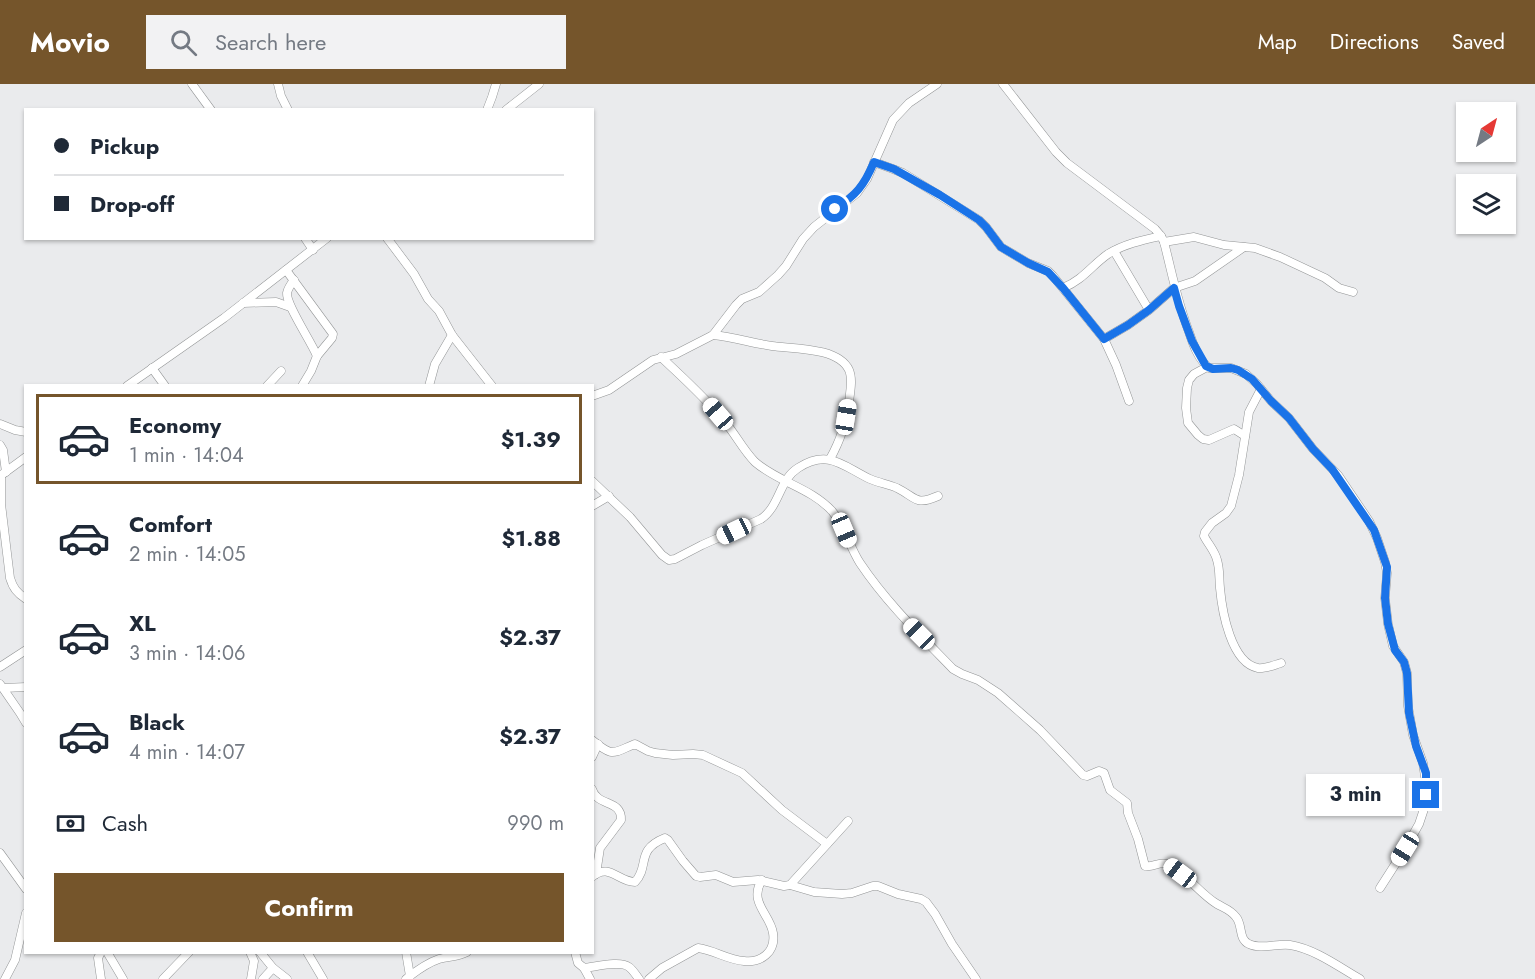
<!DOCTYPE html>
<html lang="en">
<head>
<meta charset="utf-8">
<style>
	:root { --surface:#fff; --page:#f2f2f3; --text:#1f2937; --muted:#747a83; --line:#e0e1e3; --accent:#75552b }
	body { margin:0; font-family:Jost,sans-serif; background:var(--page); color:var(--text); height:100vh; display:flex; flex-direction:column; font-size:22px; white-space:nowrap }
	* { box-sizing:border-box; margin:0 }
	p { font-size:20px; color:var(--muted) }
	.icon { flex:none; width:33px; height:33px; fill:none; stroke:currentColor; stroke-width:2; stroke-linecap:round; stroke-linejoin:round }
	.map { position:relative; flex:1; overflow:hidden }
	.panel { position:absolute; left:24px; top:300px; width:570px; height:570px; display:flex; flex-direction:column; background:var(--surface); border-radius:0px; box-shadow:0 2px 4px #0004 }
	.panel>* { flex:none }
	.hud { position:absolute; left:24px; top:24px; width:570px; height:132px; border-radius:0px; box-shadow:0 2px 4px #0004; display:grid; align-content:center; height:132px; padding:0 30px; background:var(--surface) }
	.needle { width:39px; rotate:36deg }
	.buttons { position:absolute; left:1456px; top:18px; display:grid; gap:12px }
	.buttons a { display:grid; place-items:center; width:60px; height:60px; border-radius:0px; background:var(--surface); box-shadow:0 2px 4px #0004; font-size:30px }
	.end { position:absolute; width:27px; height:27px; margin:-14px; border:8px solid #1a73e8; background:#fff; box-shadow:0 0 0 3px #fff }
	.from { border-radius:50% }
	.bubble { position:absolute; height:42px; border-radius:0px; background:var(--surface); box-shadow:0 2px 4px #0004; font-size:20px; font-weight:700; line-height:42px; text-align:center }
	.car { position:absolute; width:18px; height:36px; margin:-18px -9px; border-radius:8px; box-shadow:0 0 4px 2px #0007; background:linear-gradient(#fff 24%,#345 0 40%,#fff 0 76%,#345 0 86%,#fff 0) }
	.hud b { display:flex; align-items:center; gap:21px; height:57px; font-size:22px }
	.hud b+b { border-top:2px solid var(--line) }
	.hud i { width:15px; height:15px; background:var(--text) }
	ul { padding:10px 0 0; list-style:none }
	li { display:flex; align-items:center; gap:18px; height:90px; margin:0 12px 9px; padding:0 18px; border:3px solid transparent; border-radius:0px }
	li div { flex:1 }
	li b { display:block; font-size:22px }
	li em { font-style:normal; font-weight:700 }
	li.active { border-color:var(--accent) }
	li>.icon { width:54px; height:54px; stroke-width:1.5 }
	.pay { display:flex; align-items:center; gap:15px; height:66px; padding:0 30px; font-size:22px }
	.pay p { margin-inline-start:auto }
	.cta { display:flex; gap:12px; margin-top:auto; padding:12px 30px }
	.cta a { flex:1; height:69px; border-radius:0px; background:var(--accent); color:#fff; font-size:24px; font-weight:700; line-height:69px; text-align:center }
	header { display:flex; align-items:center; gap:36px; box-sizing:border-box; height:84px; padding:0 30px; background:var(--accent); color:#fff }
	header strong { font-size:28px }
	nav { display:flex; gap:33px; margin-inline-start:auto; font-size:21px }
	.search { width:420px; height:54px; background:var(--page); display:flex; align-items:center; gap:15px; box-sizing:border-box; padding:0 21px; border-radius:0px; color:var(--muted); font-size:22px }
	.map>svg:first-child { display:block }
</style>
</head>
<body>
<header>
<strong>Movio</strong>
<div class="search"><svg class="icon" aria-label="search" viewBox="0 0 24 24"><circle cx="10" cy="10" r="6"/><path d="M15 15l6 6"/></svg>Search here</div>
<nav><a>Map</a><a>Directions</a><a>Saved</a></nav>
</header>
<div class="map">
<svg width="1535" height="895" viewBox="0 0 1535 895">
	<rect width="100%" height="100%" fill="#eaebed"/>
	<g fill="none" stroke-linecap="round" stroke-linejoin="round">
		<defs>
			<g id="street">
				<path d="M192,0L211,26"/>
				<path d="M278,0L281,12L288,26"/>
				<path d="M1003,0L1056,68L1067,79L1155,145L1161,152L1164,158C1172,189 1177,217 1189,248C1193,260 1198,275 1209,284H1231L1246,290L1257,300L1271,317L1289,334L1313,365L1338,391L1369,437L1377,454L1385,478L1387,489L1385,514L1388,540L1393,562L1404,578L1407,589L1408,622L1413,651L1423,679L1426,699L1425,722L1419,740L1405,765L1380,804"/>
				<path d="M487,26L492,13L496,0"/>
				<path d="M506,26L539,0"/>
				<path d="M874,78L893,85L903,89L979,136L986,143L1001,163L1028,179L1048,187L1053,192L1104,255L1116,281L1129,317"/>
				<path d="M305,154L313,166"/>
				<path d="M387,154L414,190L428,215L439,227L452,251L492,302"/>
				<path d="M1164,158L1194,153L1224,161L1255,164L1280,173L1325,194L1339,204L1353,208"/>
				<path d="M1114,167L1149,226"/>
				<path d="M286,186L333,250L332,254L317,272L311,287L302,302"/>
				<path d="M294,196C291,200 288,204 287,209C286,221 311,257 317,272"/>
				<path d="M1063,204C1084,195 1091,182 1108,170C1124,160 1143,156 1161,152"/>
				<path d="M243,219L276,218L290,223"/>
				<path d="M713,251C733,253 752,259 772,262C793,265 838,263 849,286C853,295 850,309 849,318C845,341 841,355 830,375"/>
				<path d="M1104,255L1128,241L1149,226L1174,204L1195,197L1244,163"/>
				<path d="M661,273C683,294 706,314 725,338C736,351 743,366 755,378C778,398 811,404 832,427C845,442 849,462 860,479C886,518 920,551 953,585L962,590L978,596L998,609L1040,646L1083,691L1087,692L1099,687L1104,689L1110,706L1127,719L1128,729L1138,755L1145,782C1153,784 1159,777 1167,780C1184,787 1200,810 1217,820C1224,824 1231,826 1236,833C1243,841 1238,855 1249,860C1261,866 1278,859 1290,861C1315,865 1339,883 1360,895"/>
				<path d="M1207,283L1194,290L1189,296L1187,304L1186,324L1188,339L1198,351L1203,355L1209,356L1234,345L1245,352"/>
				<path d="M152,284L165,302"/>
				<path d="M127,302L224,234L327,154"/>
				<path d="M267,302L281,287"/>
				<path d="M429,302L435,280L452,251"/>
				<path d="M1261,305L1249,328L1239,391L1231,422L1226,429L1212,439L1205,448L1204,452C1208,460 1215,467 1217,476C1220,485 1219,495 1220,504C1222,527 1231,579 1258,584C1265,585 1274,581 1281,579"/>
				<path d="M592,312L609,306L653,276L676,270L713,251L736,221L742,215L759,208L778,191L786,182L803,155L814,143L857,109L867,95L893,36L909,19L937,0"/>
				<path d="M0,340L15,346L26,348"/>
				<path d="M0,361L3,366L6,388"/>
				<path d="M0,392L26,373"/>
				<path d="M1,392V420L10,494C13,504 17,509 26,515"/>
				<path d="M592,397L630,433L662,471L669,476L675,475L702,461L761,435C780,422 779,396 798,384C829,364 844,383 870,395C879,399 888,400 897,404C917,414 915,422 938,412"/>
				<path d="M592,422L609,412"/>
				<path d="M0,583L26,566"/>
				<path d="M0,600L20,629L26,639"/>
				<path d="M4,604L26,603"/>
				<path d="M592,656C614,674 612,669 635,660L648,667L655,669L673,671L693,670L703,671L742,689L782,726L827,760"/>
				<path d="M592,673L598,660"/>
				<path d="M592,705C597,723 622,715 621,736L600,764L596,790"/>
				<path d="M0,769L26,805"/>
				<path d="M592,793C609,778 618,798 635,798C650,782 635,766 665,754L668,756L683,777L696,792L700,793L716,791L733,798L758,796L784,802L790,801L848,737"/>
				<path d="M790,801L814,808L842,810L852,809L873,802H878L898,810L921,815L926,818L935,830L952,860L976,895"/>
				<path d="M107,868L123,895"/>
				<path d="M250,868L254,877L251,895"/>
				<path d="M260,868L273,884L287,895"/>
				<path d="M307,868L323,895"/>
				<path d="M406,868L410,892"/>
				<path d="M575,868L578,879L584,884C595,883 620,876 629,883C633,886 636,891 639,895"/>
				<path d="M584,884L590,895"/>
				<path d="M5,895L15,876L26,829"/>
				<path d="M101,895L98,874L101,868"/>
				<path d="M163,895L189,868"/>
				<path d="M263,895L273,884"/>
				<path d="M406,895C416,887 427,879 439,875C449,872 458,873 467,868"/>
				<path d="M649,895L662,884L698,864C714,866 728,876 744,877C761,879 776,868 773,849C770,830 748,818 762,796"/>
			</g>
		</defs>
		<use href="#street" stroke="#939596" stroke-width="9"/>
		<use href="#street" stroke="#fff" stroke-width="8"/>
	</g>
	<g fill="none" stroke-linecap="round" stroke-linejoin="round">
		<path stroke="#1a73e8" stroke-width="8" d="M835,125C856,111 864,102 874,78L894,85L940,111L979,136L986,143L1001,163L1028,179L1048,188L1063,204L1104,255L1128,241L1149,226L1174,204L1179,222L1192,257L1206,282L1213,285L1231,284L1238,286L1252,295L1271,317L1289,334L1313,365L1332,385L1374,446L1387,483L1385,514L1388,540L1395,566L1404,578L1407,589L1409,629L1416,662L1426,689V711"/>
	</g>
</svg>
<div class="buttons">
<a><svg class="needle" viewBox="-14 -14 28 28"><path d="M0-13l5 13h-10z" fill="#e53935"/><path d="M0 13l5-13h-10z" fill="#747a83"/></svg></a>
<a><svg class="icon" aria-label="layers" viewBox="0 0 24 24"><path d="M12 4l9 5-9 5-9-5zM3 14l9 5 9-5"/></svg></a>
</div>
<i class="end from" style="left:835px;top:125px"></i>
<i class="end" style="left:1426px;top:711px"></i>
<div class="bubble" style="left:1306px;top:690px;width:99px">3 min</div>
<i class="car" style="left:718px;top:330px;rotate:319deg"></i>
<i class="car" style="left:846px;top:333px;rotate:9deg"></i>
<i class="car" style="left:844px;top:446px;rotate:157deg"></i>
<i class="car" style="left:734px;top:447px;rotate:245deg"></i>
<i class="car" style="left:919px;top:550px;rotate:315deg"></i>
<i class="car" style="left:1405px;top:765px;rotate:212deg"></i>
<i class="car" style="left:1180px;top:789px;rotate:307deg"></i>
<div class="hud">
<b><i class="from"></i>Pickup</b>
<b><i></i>Drop-off</b>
</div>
<section class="panel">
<ul>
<li class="active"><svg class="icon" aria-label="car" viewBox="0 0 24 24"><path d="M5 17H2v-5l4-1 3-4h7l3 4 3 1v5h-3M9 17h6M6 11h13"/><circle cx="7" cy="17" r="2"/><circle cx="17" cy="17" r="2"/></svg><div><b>Economy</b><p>1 min · 14:04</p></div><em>$1.39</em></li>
<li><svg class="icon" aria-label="car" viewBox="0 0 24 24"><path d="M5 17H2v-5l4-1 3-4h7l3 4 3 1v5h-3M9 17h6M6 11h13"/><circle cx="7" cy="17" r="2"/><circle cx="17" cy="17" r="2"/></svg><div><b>Comfort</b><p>2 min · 14:05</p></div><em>$1.88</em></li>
<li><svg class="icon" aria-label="car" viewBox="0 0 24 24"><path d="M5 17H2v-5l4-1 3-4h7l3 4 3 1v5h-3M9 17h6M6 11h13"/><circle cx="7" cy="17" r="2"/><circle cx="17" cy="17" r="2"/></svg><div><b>XL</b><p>3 min · 14:06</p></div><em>$2.37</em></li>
<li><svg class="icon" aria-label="car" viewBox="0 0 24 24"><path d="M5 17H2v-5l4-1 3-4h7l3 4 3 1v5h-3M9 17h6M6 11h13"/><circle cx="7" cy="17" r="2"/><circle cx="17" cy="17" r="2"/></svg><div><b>Black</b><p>4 min · 14:07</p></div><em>$2.37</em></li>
</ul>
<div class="pay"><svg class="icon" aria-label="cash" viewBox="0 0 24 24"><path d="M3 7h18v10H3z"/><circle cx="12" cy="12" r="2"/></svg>Cash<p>990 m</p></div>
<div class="cta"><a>Confirm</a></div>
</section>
</div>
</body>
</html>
